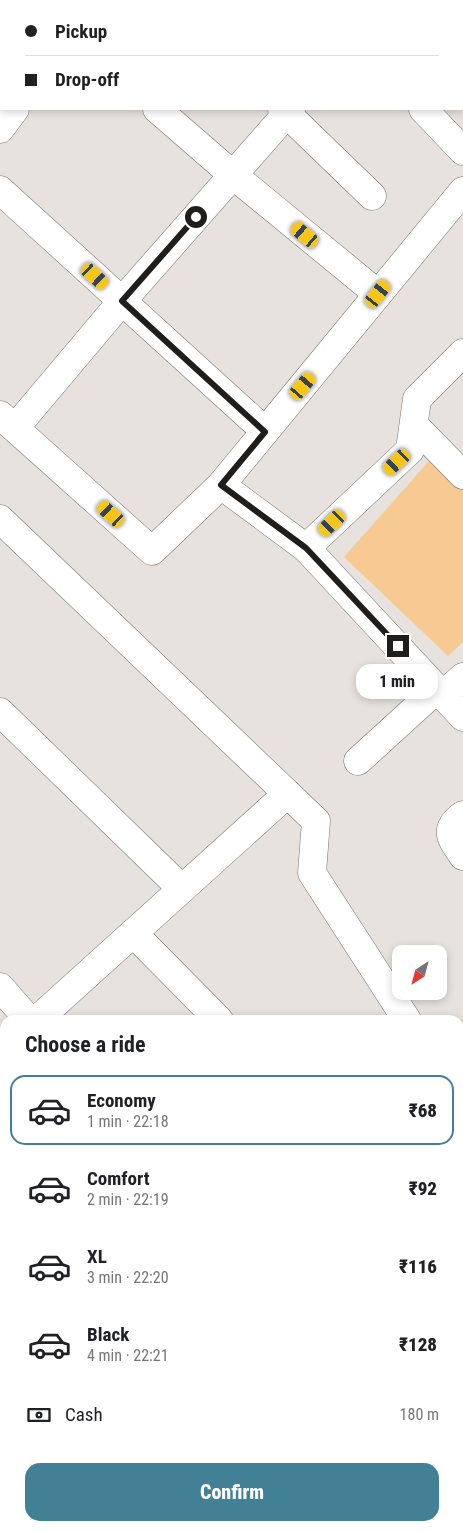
<!DOCTYPE html>
<html lang="en">
<head>
<meta charset="utf-8">
<style>
	:root { --surface:#fff; --page:#f2f2f2; --text:#202124; --muted:#757577; --line:#e0e0e0; --accent:#428195 }
	body { margin:0; font-family:"Roboto Condensed",sans-serif; background:var(--page); color:var(--text); height:100vh; display:flex; flex-direction:column; font-size:19px; white-space:nowrap }
	* { box-sizing:border-box; margin:0 }
	p { font-size:16px; color:var(--muted) }
	.icon { flex:none; width:28px; height:28px; fill:none; stroke:currentColor; stroke-width:2; stroke-linecap:round; stroke-linejoin:round }
	.map { position:relative; flex:1; overflow:hidden }
	.details { position:absolute; left:0px; top:1015px; width:464px; height:516px; display:flex; flex-direction:column; background:var(--surface); border-radius:15px 15px 0 0; box-shadow:0 2px 8px #0003 }
	.details>* { flex:none }
	.top-card { position:absolute; left:0px; top:0px; width:464px; height:110px; box-shadow:0 2px 8px #0003; display:grid; align-content:center; height:110px; padding:0 25px; background:var(--surface) }
	.needle { width:32px; rotate:216deg }
	.tools { position:absolute; left:392px; top:945px; display:grid; gap:10px }
	.tools a { display:grid; place-items:center; width:55px; height:55px; border-radius:10px; background:var(--surface); box-shadow:0 2px 8px #0003; font-size:25px }
	.end { position:absolute; width:22px; height:22px; margin:-11px; border:6px solid #1f1e1c; background:#fff; box-shadow:0 0 0 2px #fff }
	.from { border-radius:50% }
	.bubble { position:absolute; height:35px; border-radius:15px; background:var(--surface); box-shadow:0 2px 8px #0003; font-size:16px; font-weight:800; line-height:35px; text-align:center }
	.car { position:absolute; width:15px; height:30px; margin:-15px -8px; border-radius:6px; box-shadow:0 0 4px 1px #0007; background:linear-gradient(#f5c518 24%,#345 0 40%,#f5c518 0 76%,#345 0 86%,#f5c518 0) }
	.top-card b { display:flex; align-items:center; gap:18px; height:48px; font-size:19px }
	.top-card b+b { border-top:1px solid var(--line) }
	.top-card i { width:12px; height:12px; background:var(--text) }
	ul { padding:0; list-style:none }
	li { display:flex; align-items:center; gap:15px; height:70px; margin:0 10px 8px; padding:0 15px; border:2px solid transparent; border-radius:15px }
	li div { flex:1 }
	li b { display:block; font-size:19px }
	li em { font-style:normal; font-weight:800 }
	li.selected { border-color:var(--accent) }
	li>.icon { width:45px; height:45px; stroke-width:1.5 }
	h2 { padding:0 25px; font-size:22px; line-height:60px }
	.pay { display:flex; align-items:center; gap:12px; height:55px; padding:0 25px; font-size:19px }
	.pay p { margin-inline-start:auto }
	.cta { display:flex; gap:10px; margin-top:auto; padding:10px 25px }
	.cta a { flex:1; height:58px; border-radius:15px; background:var(--accent); color:#fff; font-size:20px; font-weight:800; line-height:58px; text-align:center }
	.map>svg:first-child { display:block }
</style>
</head>
<body>
<div class="map">
<svg width="463" height="1531" viewBox="0 0 463 1531">
	<rect width="100%" height="100%" fill="#e7e2dd"/>
	<path fill="#f8ca93" d="M437,452L463,478V642L448,656L344,557Z"/>
	<g fill="none" stroke-linecap="round" stroke-linejoin="round">
		<defs>
			<g id="minor">
				<path d="M389,0L390,1"/>
				<path d="M93,1L94,0"/>
				<path d="M0,30L1,31"/>
				<path d="M157,109L233,175L378,294"/>
				<path d="M282,109L372,196"/>
				<path d="M423,109L463,151"/>
				<path d="M0,129L15,109"/>
				<path d="M0,190L265,431"/>
				<path d="M463,353L417,399L410,450L306,548L463,717"/>
				<path d="M0,415L152,551L221,485L306,548"/>
				<path d="M414,425L463,475"/>
				<path d="M15,428L122,301L291,109"/>
				<path d="M221,485L463,191"/>
				<path d="M0,519L316,821L312,873L407,1020"/>
				<path d="M443,695L463,677"/>
				<path d="M0,712L182,889"/>
				<path d="M358,761L437,689"/>
				<path d="M463,815C442,830 452,839 463,856"/>
				<path d="M133,933L219,1020"/>
				<path d="M0,987L29,1020"/>
				<path d="M37,1020L287,794"/>
				<path d="M0,1052L5,1047"/>
				<path d="M459,1100L463,1106"/>
				<path d="M459,1463L463,1471"/>
				<path d="M217,1526L219,1531"/>
				<path d="M377,1531L386,1526"/>
			</g>
		</defs>
		<use href="#minor" stroke="#77726d" stroke-width="29"/>
		<use href="#minor" stroke="#fff" stroke-width="28"/>
	</g>
	<g fill="none" stroke-linecap="round" stroke-linejoin="round">
		<path stroke="#1f1e1c" stroke-width="6" d="M196,217L122,301L265,432L221,485L306,548L398,646"/>
	</g>
</svg>
<div class="tools">
<a><svg class="needle" viewBox="-14 -14 28 28"><path d="M0-13l5 13h-10z" fill="#e53935"/><path d="M0 13l5-13h-10z" fill="#757577"/></svg></a>
</div>
<i class="end from" style="left:196px;top:217px"></i>
<i class="end" style="left:398px;top:646px"></i>
<div class="bubble" style="left:356px;top:664px;width:82px">1 min</div>
<i class="car" style="left:305px;top:235px;rotate:310deg"></i>
<i class="car" style="left:95px;top:276px;rotate:132deg"></i>
<i class="car" style="left:378px;top:294px;rotate:39deg"></i>
<i class="car" style="left:303px;top:386px;rotate:40deg"></i>
<i class="car" style="left:397px;top:462px;rotate:227deg"></i>
<i class="car" style="left:111px;top:514px;rotate:312deg"></i>
<i class="car" style="left:332px;top:523px;rotate:226deg"></i>
<div class="top-card">
<b><i class="from"></i>Pickup</b>
<b><i></i>Drop-off</b>
</div>
<section class="details">
<h2>Choose a ride</h2>
<ul>
<li class="selected"><svg class="icon" aria-label="car" viewBox="0 0 24 24"><path d="M5 17H2v-5l4-1 3-4h7l3 4 3 1v5h-3M9 17h6M6 11h13"/><circle cx="7" cy="17" r="2"/><circle cx="17" cy="17" r="2"/></svg><div><b>Economy</b><p>1 min · 22:18</p></div><em>₹68</em></li>
<li><svg class="icon" aria-label="car" viewBox="0 0 24 24"><path d="M5 17H2v-5l4-1 3-4h7l3 4 3 1v5h-3M9 17h6M6 11h13"/><circle cx="7" cy="17" r="2"/><circle cx="17" cy="17" r="2"/></svg><div><b>Comfort</b><p>2 min · 22:19</p></div><em>₹92</em></li>
<li><svg class="icon" aria-label="car" viewBox="0 0 24 24"><path d="M5 17H2v-5l4-1 3-4h7l3 4 3 1v5h-3M9 17h6M6 11h13"/><circle cx="7" cy="17" r="2"/><circle cx="17" cy="17" r="2"/></svg><div><b>XL</b><p>3 min · 22:20</p></div><em>₹116</em></li>
<li><svg class="icon" aria-label="car" viewBox="0 0 24 24"><path d="M5 17H2v-5l4-1 3-4h7l3 4 3 1v5h-3M9 17h6M6 11h13"/><circle cx="7" cy="17" r="2"/><circle cx="17" cy="17" r="2"/></svg><div><b>Black</b><p>4 min · 22:21</p></div><em>₹128</em></li>
</ul>
<div class="pay"><svg class="icon" aria-label="cash" viewBox="0 0 24 24"><path d="M3 7h18v10H3z"/><circle cx="12" cy="12" r="2"/></svg>Cash<p>180 m</p></div>
<div class="cta"><a>Confirm</a></div>
</section>
</div>
</body>
</html>
